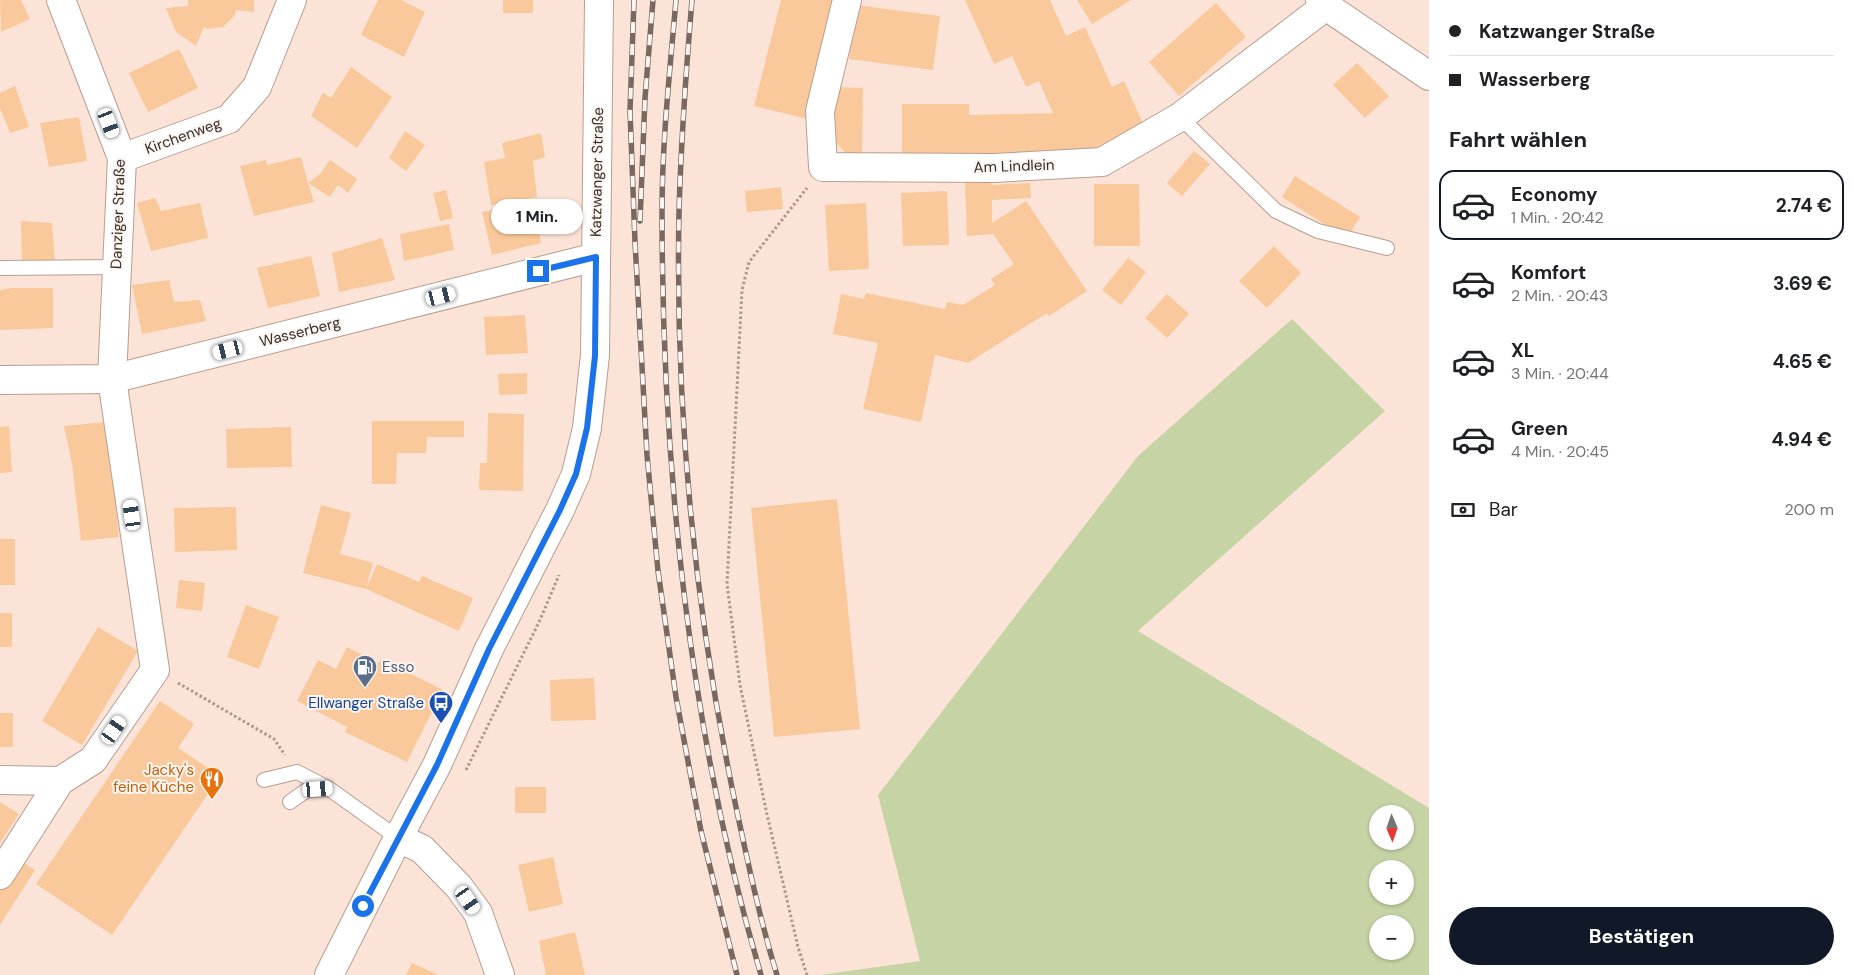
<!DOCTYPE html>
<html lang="de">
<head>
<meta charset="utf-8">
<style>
	:root { --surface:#fff; --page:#f2f2f2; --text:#202124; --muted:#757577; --line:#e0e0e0; --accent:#111827 }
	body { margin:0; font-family:"DM Sans",sans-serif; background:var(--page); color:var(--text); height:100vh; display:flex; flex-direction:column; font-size:19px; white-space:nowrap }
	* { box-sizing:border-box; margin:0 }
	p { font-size:16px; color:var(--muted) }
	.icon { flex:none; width:28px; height:28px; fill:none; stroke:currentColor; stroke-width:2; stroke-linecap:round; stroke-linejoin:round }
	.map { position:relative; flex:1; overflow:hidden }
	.panel { display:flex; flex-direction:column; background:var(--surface); width:425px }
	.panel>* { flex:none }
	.top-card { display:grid; align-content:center; height:110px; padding:0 20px; background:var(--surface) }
	.needle { width:32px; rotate:178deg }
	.controls { position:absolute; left:1369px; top:805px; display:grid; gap:10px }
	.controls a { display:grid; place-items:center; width:45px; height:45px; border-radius:50%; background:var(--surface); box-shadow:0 1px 4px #0004; font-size:25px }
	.end { position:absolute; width:22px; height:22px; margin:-11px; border:6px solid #1a73e8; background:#fff; box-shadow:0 0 0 2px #fff }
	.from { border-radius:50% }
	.bubble { position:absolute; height:35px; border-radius:18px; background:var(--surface); box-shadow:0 1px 4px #0004; font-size:16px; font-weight:700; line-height:35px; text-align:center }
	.car { position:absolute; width:15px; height:30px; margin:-15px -8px; border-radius:6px; box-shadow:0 0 4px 1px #0007; background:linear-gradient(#fff 24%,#345 0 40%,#fff 0 76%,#345 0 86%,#fff 0) }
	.top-card b { display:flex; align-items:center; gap:18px; height:48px; font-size:19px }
	.top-card b+b { border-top:1px solid var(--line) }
	.top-card i { width:12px; height:12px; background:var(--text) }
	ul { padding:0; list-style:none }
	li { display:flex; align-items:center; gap:15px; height:70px; margin:0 10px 8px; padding:0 10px; border:2px solid transparent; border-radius:15px }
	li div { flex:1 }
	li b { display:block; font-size:19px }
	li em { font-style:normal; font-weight:700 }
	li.on { border-color:var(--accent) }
	li>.icon { width:45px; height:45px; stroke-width:1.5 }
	h2 { padding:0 20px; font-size:22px; line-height:60px }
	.pay { display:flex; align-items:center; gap:12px; height:55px; padding:0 20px; font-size:19px }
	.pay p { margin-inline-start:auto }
	.cta { display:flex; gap:10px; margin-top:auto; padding:10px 20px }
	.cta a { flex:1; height:58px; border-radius:30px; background:var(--accent); color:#fff; font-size:20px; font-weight:700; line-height:58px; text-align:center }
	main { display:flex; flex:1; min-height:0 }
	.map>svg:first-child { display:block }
</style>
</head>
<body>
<main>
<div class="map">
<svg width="1429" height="975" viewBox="0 0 1429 975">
	<rect width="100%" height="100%" fill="#fce3d7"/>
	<path fill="#c6d4a5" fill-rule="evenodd" d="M1292,319L1385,411L1138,631L1429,808V975H820L920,961L878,795L1138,456ZM1378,814H1405V841H1378ZM1378,869H1405V896H1378ZM1378,924H1405V951H1378Z"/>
	<g fill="#fac99b">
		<path d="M0,0H21L30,19L1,32Z"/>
		<path d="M188,0H254V12L236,10L235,15L223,27L207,29L204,27L196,46L176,32L166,8L188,6Z"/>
		<path d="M378,0H401L425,12L404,57L361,35Z"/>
		<rect x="503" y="0" width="30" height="13"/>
		<path d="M781,0H836L807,119L754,106Z"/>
		<path d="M965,0H1050L1066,36L1085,27L1112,87L1124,81L1144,126L1073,158L902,161V104H969V115L1053,113L1039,81L1026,87L1012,56L994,64Z"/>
		<path d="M1077,0H1131L1092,24Z"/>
		<path d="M1216,3L1246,37L1179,96L1149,62Z"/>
		<path d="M856,5L940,16L933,70L849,59Z"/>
		<path d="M179,49L198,88L148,112L129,73Z"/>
		<path d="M1357,63L1389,96L1365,118L1333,85Z"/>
		<path d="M351,67L392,97L357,148L311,116L323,93L331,98Z"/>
		<path d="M15,86L29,127L10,133L0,108V93Z"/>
		<path d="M835,87L863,88L862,157L846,153L835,142Z"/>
		<path d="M79,117L87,161L49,167L40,123Z"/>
		<path d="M405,131L425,145L406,171L389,158Z"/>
		<path d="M541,133L545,157L533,161L537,197L491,205L484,162L505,158L502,143Z"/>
		<path d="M1194,151L1210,164L1182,196L1167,183Z"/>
		<path d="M301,157L308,183L320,174L330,160L357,179L348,193L338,185L330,197L308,183L314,202L254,216L240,166L266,160L267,165Z"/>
		<path d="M1295,176L1360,217L1349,235L1332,229L1282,197Z"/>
		<path d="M991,180V185L1030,183L1031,198L992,200V223L1026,201L1087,291L1049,316L1047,313L968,363L935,355L921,422L863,409L878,343L833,334L841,294L864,299L866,293L945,309L947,302L963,305L995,285L991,279L1014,264L993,234L967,236L965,181Z"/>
		<path d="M1094,184H1139L1140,246H1094Z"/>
		<path d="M781,187L783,209L747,212L745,191Z"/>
		<path d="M446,190L453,218L440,221L433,193Z"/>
		<path d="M947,191L949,245L903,246L901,193Z"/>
		<path d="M155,198L161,211L200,203L208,238L151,251L137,203Z"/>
		<path d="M535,201L541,243L492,255L482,212Z"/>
		<path d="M866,203L869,269L829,271L825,205Z"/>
		<path d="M21,221L52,223L55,262H22Z"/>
		<path d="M449,224L454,250L404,261L400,234Z"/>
		<path d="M382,238L395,280L339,292L332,253Z"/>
		<path d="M1274,246L1301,273L1267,308L1239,281Z"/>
		<path d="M311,256L320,296L268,308L257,268Z"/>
		<path d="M1128,258L1146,272L1121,305L1102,290Z"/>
		<path d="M169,280L174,302L200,300L206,321L142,334L132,285Z"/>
		<path d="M12,288H53V328L0,330V290Z"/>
		<path d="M1167,294L1189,314L1167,338L1145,318Z"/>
		<path d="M525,315L528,353L486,355L484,317Z"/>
		<path d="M527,373V394L499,395L498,374Z"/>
		<path d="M488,413L524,414L523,491L479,490L480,463H487Z"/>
		<path d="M372,421H464V437H427L426,453H397L396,484H372Z"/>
		<path d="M107,422L119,537L81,541L72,464L64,426Z"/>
		<path d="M9,426L12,472L0,473V427Z"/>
		<path d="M291,427L292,467L227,468L226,429Z"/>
		<path d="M837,499L860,729L774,737L751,508Z"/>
		<path d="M321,505L351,513L340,554L373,563L366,589L303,573Z"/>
		<path d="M236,507L237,550L175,552L174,508Z"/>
		<rect x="0" y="539" width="15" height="46"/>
		<path d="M377,564L419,582L422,576L473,598L459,631L366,589Z"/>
		<path d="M179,580L205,583L202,611L176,608Z"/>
		<path d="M246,605L279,617L259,669L227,657Z"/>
		<rect x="0" y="613" width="12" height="34"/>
		<path d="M98,627L138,651L82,745L42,721Z"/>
		<path d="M347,647L379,663L381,659L443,690L407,762L345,732L347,727L297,701L318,660L336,669Z"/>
		<path d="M594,678L596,720L551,721L550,680Z"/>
		<path d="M160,701L194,724L178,748L220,776L112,935L36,884Z"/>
		<rect x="0" y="713" width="13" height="34"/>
		<rect x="515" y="787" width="31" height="26"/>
		<path d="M0,802L19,814L0,843Z"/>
		<path d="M13,856L35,870L0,925V876Z"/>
		<path d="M553,857L563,904L529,912L518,865Z"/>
		<path d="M575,932L585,975H546L539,941Z"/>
		<path d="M412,963L438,975H406Z"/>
	</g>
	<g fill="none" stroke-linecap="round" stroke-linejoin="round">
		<defs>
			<g id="service">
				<path d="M1180,117L1276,211L1318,231L1387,248"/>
				<path d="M0,268L117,267"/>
				<path d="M264,780L297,772L328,788L398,838"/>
				<path d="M290,802L307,790L328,789"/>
			</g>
			<g id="minor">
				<path d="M847,0L820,111L823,167L994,168L1102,162L1180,117L1326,6"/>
				<path d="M1320,0L1326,6L1429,76"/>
				<path d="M122,158L229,119L257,87L292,0"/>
				<path d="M0,380L112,379L596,257"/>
				<path d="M0,780L60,781"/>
				<path d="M398,838L422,849L459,887L478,913L500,975"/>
				<path d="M0,875L60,781L93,760L155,670L112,379L122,158L61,0"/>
			</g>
			<path id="secondary" d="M329,975L398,838L437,765L489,649L560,510L576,474L587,428L595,355L599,0"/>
		</defs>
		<use href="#service" stroke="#b99d8f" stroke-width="16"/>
		<use href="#minor" stroke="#b99d8f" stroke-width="30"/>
		<use href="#secondary" stroke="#b99d8f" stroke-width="30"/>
		<g stroke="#ab988f" stroke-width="3" stroke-dasharray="2.5 2.5" stroke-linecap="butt">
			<path d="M178,683L274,739L285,755"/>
			<path d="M466,770L540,620L559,575"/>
			<path d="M807,975L798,947L766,810L740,685L727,584L742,290L749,262L807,188"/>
		</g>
		<use href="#service" stroke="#fff" stroke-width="14"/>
		<use href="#minor" stroke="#fff" stroke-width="28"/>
		<use href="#secondary" stroke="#fff" stroke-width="28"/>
		<defs>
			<g id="rail">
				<path d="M634,0L630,111L635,242L647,455L658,571L676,697L701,831L737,975"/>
				<path d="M676,0C670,70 662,141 662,212C662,465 689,732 761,975"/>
				<path d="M692,0C686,71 681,141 679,212C675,411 695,612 736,807C748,863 760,920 777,975"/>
				<path d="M640,221L645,98L653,0"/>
			</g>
		</defs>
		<use href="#rail" stroke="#786860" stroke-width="5.5"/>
		<use href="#rail" stroke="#fbf5f2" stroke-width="4" stroke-dasharray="11" stroke-linecap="butt"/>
	</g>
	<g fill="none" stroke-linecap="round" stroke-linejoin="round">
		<path stroke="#1a73e8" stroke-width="6" d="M363,906L437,765L489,649L560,510L576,474L587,428L595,356L596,257L538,271"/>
	</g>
	<defs>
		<symbol id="fuel-pin" viewBox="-11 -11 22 30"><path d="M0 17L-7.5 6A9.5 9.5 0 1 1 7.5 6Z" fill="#5c6f8a" stroke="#fbf5f2"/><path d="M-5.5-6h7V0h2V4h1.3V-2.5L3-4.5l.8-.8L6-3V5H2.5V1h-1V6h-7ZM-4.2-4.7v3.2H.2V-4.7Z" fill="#fff"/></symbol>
		<symbol id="bus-pin" viewBox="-11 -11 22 30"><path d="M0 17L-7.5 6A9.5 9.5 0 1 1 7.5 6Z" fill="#1a4fb4" stroke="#fbf5f2"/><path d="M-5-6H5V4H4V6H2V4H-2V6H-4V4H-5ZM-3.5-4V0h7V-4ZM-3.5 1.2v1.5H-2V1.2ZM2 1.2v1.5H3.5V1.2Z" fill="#fff"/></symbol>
		<symbol id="restaurant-pin" viewBox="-11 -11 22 30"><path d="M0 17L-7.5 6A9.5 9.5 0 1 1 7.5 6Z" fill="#e8710a" stroke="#fbf5f2"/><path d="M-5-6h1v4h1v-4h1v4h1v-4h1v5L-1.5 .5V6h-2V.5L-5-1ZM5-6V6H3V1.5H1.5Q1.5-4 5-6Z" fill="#fff"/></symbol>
	</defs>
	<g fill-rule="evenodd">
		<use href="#fuel-pin" x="351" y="653" width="28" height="38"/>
		<use href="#bus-pin" x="427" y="689" width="28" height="38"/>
		<use href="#restaurant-pin" x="198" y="765" width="28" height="38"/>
	</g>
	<g text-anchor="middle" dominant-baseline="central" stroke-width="4" stroke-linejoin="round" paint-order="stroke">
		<g font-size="15" fill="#382d27" stroke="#fbf5f2">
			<text transform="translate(183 136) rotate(-20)">Kirchenweg</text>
			<text transform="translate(1014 166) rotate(-2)">Am Lindlein</text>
			<text transform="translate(597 172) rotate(-89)">Katzwanger Straße</text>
			<text transform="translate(118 214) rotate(-88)">Danziger Straße</text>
			<text transform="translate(300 332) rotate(-14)">Wasserberg</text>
		</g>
		<g font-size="15" fill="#4e5e75" stroke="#fbf5f2" text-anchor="start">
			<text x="382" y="667">Esso</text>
		</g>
		<g font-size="15" fill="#164399" stroke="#fbf5f2" text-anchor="end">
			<text x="424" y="703">Ellwanger Straße</text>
		</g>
		<g font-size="15" fill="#c56008" stroke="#fbf5f2" text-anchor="end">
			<text x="194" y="770">Jacky's<tspan x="194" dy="17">feine Küche</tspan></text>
		</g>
	</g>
</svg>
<div class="controls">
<a><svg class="needle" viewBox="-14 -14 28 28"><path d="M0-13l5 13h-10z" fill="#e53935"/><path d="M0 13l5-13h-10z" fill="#757577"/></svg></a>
<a>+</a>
<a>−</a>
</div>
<i class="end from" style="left:363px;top:906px"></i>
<i class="end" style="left:538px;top:271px"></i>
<div class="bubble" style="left:491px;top:199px;width:92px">1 Min.</div>
<i class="car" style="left:109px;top:123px;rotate:159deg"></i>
<i class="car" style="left:441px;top:296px;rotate:76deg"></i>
<i class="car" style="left:228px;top:350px;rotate:256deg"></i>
<i class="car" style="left:132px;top:515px;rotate:352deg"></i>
<i class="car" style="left:114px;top:730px;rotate:35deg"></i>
<i class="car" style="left:318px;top:789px;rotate:86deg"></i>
<i class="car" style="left:468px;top:900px;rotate:145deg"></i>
</div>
<section class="panel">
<div class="top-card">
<b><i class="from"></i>Katzwanger Straße</b>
<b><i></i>Wasserberg</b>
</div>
<h2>Fahrt wählen</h2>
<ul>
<li class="on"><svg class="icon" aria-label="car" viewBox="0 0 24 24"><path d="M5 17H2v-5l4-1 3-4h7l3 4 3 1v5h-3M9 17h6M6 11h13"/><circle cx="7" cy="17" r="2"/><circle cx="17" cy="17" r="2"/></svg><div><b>Economy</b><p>1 Min. · 20:42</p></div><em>2.74 €</em></li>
<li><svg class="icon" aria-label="car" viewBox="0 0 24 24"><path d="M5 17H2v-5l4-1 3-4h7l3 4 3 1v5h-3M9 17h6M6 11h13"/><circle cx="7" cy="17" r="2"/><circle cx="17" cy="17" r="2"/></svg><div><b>Komfort</b><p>2 Min. · 20:43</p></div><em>3.69 €</em></li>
<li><svg class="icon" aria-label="car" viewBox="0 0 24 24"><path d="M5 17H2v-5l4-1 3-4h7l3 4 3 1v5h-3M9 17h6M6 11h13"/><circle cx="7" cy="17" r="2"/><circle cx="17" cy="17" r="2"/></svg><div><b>XL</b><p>3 Min. · 20:44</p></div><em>4.65 €</em></li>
<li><svg class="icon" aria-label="car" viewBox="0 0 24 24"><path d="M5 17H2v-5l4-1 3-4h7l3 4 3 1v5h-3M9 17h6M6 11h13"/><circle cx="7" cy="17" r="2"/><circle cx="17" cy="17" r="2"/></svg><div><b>Green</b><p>4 Min. · 20:45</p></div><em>4.94 €</em></li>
</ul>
<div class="pay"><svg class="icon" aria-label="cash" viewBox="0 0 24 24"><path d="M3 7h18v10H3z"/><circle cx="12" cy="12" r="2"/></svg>Bar<p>200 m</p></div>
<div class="cta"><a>Bestätigen</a></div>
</section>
</main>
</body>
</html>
